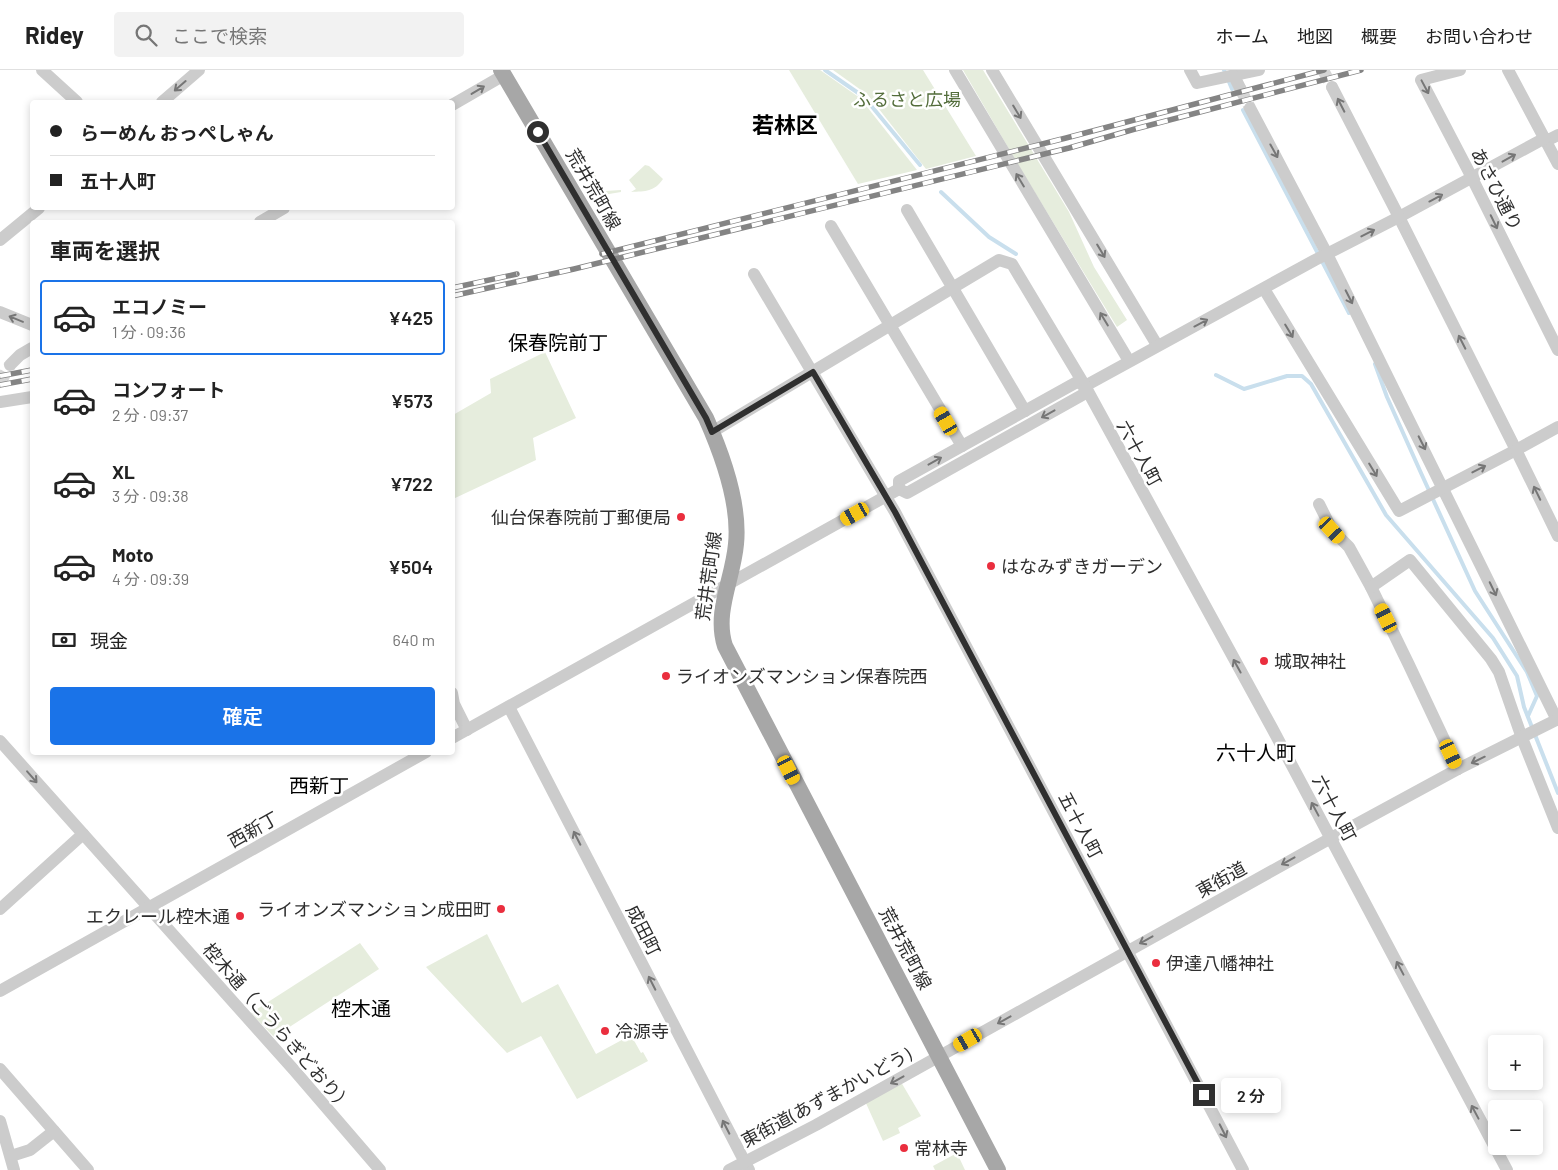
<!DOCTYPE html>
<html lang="ja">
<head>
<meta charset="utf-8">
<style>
	:root { --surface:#fff; --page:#f2f2f2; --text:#222; --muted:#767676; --line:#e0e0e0; --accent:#1a73e8 }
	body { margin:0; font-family:Barlow,"Noto Sans JP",sans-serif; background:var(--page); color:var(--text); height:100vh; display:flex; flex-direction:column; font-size:19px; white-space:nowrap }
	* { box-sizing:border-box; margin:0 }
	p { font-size:16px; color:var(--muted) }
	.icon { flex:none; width:28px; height:28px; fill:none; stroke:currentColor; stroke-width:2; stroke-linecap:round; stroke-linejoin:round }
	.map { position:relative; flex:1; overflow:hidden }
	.details { position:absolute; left:30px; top:150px; width:425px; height:535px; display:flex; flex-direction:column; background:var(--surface); border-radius:5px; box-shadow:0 2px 8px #0003 }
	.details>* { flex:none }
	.banner { position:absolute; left:30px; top:30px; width:425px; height:110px; border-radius:5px; box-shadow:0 2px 8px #0003; display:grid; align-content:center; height:110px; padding:0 20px; background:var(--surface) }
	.buttons { position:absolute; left:1488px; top:965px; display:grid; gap:10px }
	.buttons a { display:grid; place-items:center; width:55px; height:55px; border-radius:5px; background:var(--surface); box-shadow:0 2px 8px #0003; font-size:25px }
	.end { position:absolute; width:22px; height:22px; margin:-11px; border:6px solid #2f2f2f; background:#fff; box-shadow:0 0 0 2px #fff }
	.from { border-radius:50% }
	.bubble { position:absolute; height:35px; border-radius:5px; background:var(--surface); box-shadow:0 2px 8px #0003; font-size:16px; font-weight:600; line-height:35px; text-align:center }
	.car { position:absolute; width:15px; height:30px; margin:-15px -8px; border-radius:6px; box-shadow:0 0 4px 1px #0007; background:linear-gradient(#f5c518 24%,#345 0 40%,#f5c518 0 76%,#345 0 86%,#f5c518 0) }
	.banner b { display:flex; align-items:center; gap:18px; height:48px; font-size:19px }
	.banner b+b { border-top:1px solid var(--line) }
	.banner i { width:12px; height:12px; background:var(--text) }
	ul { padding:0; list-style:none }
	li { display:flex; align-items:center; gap:15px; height:75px; margin:0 10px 8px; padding:0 10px; border:2px solid transparent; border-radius:5px }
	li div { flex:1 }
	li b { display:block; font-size:19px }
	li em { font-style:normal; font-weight:600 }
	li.active { border-color:var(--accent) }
	li>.icon { width:45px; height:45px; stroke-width:1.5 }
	h2 { padding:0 20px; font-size:22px; line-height:60px }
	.pay { display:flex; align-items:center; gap:12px; height:55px; padding:0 20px; font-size:19px }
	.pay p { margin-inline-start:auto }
	.action { display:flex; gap:10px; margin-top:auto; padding:10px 20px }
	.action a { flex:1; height:58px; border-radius:5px; background:var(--accent); color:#fff; font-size:20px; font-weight:600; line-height:58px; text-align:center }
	header { display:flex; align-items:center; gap:30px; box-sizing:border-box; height:70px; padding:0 25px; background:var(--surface); border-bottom:1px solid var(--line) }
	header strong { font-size:24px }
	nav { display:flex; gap:28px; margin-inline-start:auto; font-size:18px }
	.search { width:350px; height:45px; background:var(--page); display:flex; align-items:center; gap:12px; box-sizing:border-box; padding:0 18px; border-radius:5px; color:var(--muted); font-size:19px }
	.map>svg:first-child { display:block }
</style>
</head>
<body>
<header>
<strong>Ridey</strong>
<div class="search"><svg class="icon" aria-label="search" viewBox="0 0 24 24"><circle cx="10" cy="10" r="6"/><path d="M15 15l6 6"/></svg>ここで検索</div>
<nav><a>ホーム</a><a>地図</a><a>概要</a><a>お問い合わせ</a></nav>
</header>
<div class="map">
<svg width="1558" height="1100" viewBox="0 0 1558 1100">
	<rect width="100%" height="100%" fill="#fff"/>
	<g fill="#e6eddd">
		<path d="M789,0H820L860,28L917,100L858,114Z"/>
		<path d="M833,0H923L976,86L926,99L868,25Z"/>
		<path d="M963,0H983L1069,142L1094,197L1127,250L1117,257L1020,98Z"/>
		<path d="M582,84L605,121L621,120V122L603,125L595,128C588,115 586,100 578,87Z"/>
		<path d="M645,95L649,96L663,109C654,122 646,121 631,122L636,119L629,110Z"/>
		<path d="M545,282L576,348L533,368L536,390L453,429V345L491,323L490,309Z"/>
		<path d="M487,864L522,933L558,914L596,984L631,965L641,983L643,982L648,991L577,1029L541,966L507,983L426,897Z"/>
		<path d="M360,873L379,899L274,967L251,943Z"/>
		<path d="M901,1012L921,1046L898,1058L900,1063L883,1071L865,1031Z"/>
		<path d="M957,1083L965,1100H935L933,1096Z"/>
	</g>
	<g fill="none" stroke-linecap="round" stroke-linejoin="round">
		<g stroke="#c9dfed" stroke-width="4">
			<path d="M825,0L864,27L920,95"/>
			<path d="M1224,0L1232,19"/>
			<path d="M1243,40L1349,243"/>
			<path d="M941,122L989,167L1016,184"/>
			<path d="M1375,294L1387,327L1421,403L1475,521L1527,602L1537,626L1528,646"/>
			<path d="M1216,305L1244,319L1287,306H1302L1311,314L1386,445L1493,568L1517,606L1524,637L1558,723"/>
		</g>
		<g stroke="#d5d5d5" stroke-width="12" stroke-dasharray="12 6" stroke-linecap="butt">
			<path d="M1323,0L1332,17"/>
			<path d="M1240,18L1250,38"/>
			<path d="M0,313L10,295"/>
		</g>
		<g stroke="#ccc" stroke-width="12">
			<path d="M42,0L77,32"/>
			<path d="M955,0L1129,291"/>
			<path d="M992,0L1157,275"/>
			<path d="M1190,0L1197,13L1259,0"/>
			<path d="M1460,0L1421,10L1468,100L1558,280"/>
			<path d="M1508,0L1558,94"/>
			<path d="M1234,6L1240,18"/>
			<path d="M162,32L199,0"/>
			<path d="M452,35L504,5"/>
			<path d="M1250,38L1327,184L1557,650"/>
			<path d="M1546,71L1558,65"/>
			<path d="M907,140L1025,341"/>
			<path d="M260,152L284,138"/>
			<path d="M831,156L962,376"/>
			<path d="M0,170L39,138"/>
			<path d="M754,204L895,442L1243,1100"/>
			<path d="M1264,219L1399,441L1516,380L1399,147L1545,68"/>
			<path d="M0,242L32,255"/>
			<path d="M10,295L20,285L32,278"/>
			<path d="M1085,316L1315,190L1399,147L1332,17"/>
			<path d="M0,332L32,327"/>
			<path d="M1558,357L1516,380L1558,466"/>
			<path d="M712,362L999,190L1012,194L1085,316L1272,658L1507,1100"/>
			<path d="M899,419V411L1077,312L1085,316"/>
			<path d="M899,419L907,423L1084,324L1085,316"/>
			<path d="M1319,434L1332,460L1349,477L1371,517L1409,595L1458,699"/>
			<path d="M1371,517L1410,490L1491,589L1499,602L1522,668L1558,758"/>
			<path d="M452,623L454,634L467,660"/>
			<path d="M509,637L749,1100"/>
			<path d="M452,668L899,419"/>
			<path d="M0,671L294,1000L380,1100"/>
			<path d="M0,839L83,764"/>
			<path d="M0,921L426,682"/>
			<path d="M0,999L88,1100"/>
			<path d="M0,1051L14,1100"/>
			<path d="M11,1086L30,1080L54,1061"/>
			<path d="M729,1100L816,1055L1331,768L1458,699L1558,649"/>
		</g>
		<path stroke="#a7a7a7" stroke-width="16" d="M501,0L706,348C722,384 740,435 736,474C733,509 714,542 725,576L998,1100"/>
		<defs>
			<g id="rail">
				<path d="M602,184L1066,68L1324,0"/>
				<path d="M452,218L517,204"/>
				<path d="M452,226L574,199L1069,78L1135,59L1361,0"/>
				<path d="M0,306L32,300"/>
				<path d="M0,315L32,309"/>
			</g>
		</defs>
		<use href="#rail" stroke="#848484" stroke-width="5.5"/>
		<use href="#rail" stroke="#fff" stroke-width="4" stroke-dasharray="11" stroke-linecap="butt"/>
	</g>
	<defs><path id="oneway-shaft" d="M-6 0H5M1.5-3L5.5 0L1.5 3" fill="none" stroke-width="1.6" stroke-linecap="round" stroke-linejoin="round" transform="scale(1.25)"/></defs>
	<g stroke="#767676">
		<use href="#oneway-shaft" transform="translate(180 16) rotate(139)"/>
		<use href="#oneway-shaft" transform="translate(1425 17) rotate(62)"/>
		<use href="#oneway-shaft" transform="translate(478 20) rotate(-31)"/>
		<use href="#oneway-shaft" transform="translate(1341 35) rotate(-117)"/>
		<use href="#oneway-shaft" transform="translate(1017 42) rotate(59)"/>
		<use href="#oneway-shaft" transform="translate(1274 81) rotate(61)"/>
		<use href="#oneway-shaft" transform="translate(1509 88) rotate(-29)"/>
		<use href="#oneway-shaft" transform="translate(1020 110) rotate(-121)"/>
		<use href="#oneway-shaft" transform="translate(1436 128) rotate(-28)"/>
		<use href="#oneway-shaft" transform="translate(1494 152) rotate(64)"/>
		<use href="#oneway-shaft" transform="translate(1368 163) rotate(-27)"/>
		<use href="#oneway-shaft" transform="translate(1101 181) rotate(59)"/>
		<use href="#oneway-shaft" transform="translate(1349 227) rotate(63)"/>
		<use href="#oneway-shaft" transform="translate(16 249) rotate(-158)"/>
		<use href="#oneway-shaft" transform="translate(1104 249) rotate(-121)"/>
		<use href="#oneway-shaft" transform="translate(1201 253) rotate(-28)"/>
		<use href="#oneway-shaft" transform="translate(1289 261) rotate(59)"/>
		<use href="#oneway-shaft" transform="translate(1462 272) rotate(-117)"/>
		<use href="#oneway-shaft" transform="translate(1048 344) rotate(151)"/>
		<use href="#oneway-shaft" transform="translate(1422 373) rotate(63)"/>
		<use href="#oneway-shaft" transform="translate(935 391) rotate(-29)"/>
		<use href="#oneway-shaft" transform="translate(1479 399) rotate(-27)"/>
		<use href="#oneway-shaft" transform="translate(1373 400) rotate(59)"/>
		<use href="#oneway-shaft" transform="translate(1537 423) rotate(-116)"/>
		<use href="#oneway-shaft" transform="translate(1493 519) rotate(64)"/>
		<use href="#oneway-shaft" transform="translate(1237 596) rotate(-119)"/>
		<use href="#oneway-shaft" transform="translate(1478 690) rotate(154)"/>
		<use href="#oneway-shaft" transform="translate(32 707) rotate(49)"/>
		<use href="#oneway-shaft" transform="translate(1315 739) rotate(-118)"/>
		<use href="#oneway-shaft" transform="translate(577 768) rotate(-117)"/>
		<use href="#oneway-shaft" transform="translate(1288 791) rotate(151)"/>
		<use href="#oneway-shaft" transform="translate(1146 870) rotate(151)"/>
		<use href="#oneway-shaft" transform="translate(1400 898) rotate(-118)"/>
		<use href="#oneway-shaft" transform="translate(652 913) rotate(-117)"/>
		<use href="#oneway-shaft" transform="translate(1004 950) rotate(151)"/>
		<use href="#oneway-shaft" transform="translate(897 1010) rotate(151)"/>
		<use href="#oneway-shaft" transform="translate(1475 1042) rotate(-118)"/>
		<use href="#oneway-shaft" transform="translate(726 1057) rotate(-117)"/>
		<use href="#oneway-shaft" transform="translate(1223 1061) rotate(63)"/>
	</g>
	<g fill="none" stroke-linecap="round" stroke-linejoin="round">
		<path stroke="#2f2f2f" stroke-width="6" d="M538,62L706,348L712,362L813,302L895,442L1204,1025"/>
	</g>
	<g fill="#ea2e3e" stroke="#fff" stroke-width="2">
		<circle cx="681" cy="447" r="5"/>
		<circle cx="991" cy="496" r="5"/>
		<circle cx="1264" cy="591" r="5"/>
		<circle cx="666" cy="606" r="5"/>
		<circle cx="501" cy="839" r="5"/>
		<circle cx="240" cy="846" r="5"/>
		<circle cx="1156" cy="893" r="5"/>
		<circle cx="605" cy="961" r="5"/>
		<circle cx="904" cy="1078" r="5"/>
	</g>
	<g text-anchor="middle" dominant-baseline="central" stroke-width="5" stroke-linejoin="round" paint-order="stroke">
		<g font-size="18" fill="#536d3b" stroke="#fff">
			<text x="907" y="29">ふるさと広場</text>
		</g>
		<g font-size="18" fill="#2f2f2f" stroke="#fff">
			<text transform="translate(594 119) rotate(60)">荒井荒町線</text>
			<text transform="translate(1497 119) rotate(63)">あさひ通り</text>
			<text transform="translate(1140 383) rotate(61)">六十人町</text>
			<text transform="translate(708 506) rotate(-82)">荒井荒町線</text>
			<text transform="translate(1335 738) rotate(62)">六十人町</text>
			<text transform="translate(1081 755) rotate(62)">五十人町</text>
			<text transform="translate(253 759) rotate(-29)">西新丁</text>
			<text transform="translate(1221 809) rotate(-29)">東街道</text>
			<text transform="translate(644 860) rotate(63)">成田町</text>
			<text transform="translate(906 878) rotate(62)">荒井荒町線</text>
			<text transform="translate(278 957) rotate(49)">椌木通（ごうらぎどおり）</text>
			<text transform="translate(826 1027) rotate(-28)">東街道(あずまかいどう)</text>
		</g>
		<g font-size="18" fill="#2f2f2f" stroke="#fff" text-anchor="start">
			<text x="671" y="447" text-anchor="end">仙台保春院前丁郵便局</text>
			<text x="1001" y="496">はなみずきガーデン</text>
			<text x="1274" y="591">城取神社</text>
			<text x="676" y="606">ライオンズマンション保春院西</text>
			<text x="491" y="839" text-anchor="end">ライオンズマンション成田町</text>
			<text x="230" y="846" text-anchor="end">エクレール椌木通</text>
			<text x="1166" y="893">伊達八幡神社</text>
			<text x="615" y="961">冷源寺</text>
			<text x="914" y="1078">常林寺</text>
		</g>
		<g font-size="20" fill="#000" stroke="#fff">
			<text x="558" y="272">保春院前丁</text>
			<text x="1256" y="682">六十人町</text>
			<text x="319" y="715">西新丁</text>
			<text x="361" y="938">椌木通</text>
		</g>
		<g font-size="22" font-weight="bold" fill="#000" stroke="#fff">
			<text x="785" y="54">若林区</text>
		</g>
	</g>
</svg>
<div class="buttons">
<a>+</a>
<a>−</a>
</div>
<i class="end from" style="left:538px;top:62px"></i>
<i class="end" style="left:1204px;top:1025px"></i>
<div class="bubble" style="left:1221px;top:1008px;width:60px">2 分</div>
<i class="car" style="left:946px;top:351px;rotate:330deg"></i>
<i class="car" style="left:855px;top:444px;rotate:241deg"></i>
<i class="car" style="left:1332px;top:460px;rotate:137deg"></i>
<i class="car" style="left:1386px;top:548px;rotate:334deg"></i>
<i class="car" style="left:1451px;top:684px;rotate:155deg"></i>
<i class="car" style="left:789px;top:700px;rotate:153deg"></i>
<i class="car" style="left:968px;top:970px;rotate:240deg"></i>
<div class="banner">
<b><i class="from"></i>らーめん おっぺしゃん</b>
<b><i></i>五十人町</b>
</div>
<section class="details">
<h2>車両を選択</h2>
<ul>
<li class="active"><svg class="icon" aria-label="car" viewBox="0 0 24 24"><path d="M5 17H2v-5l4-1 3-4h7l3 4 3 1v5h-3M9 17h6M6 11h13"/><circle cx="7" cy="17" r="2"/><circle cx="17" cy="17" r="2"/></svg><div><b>エコノミー</b><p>1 分 · 09:36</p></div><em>¥425</em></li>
<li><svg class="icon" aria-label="car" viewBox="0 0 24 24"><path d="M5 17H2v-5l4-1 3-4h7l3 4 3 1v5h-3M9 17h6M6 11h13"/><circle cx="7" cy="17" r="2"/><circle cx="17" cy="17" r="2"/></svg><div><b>コンフォート</b><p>2 分 · 09:37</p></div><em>¥573</em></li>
<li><svg class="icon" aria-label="car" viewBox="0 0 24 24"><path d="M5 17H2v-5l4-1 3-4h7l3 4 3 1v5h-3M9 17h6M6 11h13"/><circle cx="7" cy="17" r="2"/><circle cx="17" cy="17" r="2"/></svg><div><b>XL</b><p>3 分 · 09:38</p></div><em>¥722</em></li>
<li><svg class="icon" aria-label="car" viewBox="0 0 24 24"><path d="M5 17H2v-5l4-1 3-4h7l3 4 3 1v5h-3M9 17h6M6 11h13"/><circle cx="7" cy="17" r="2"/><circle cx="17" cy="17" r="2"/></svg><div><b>Moto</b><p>4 分 · 09:39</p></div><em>¥504</em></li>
</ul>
<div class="pay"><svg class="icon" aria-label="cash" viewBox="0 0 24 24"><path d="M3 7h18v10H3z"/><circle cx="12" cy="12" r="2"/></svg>現金<p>640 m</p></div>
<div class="action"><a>確定</a></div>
</section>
</div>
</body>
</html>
